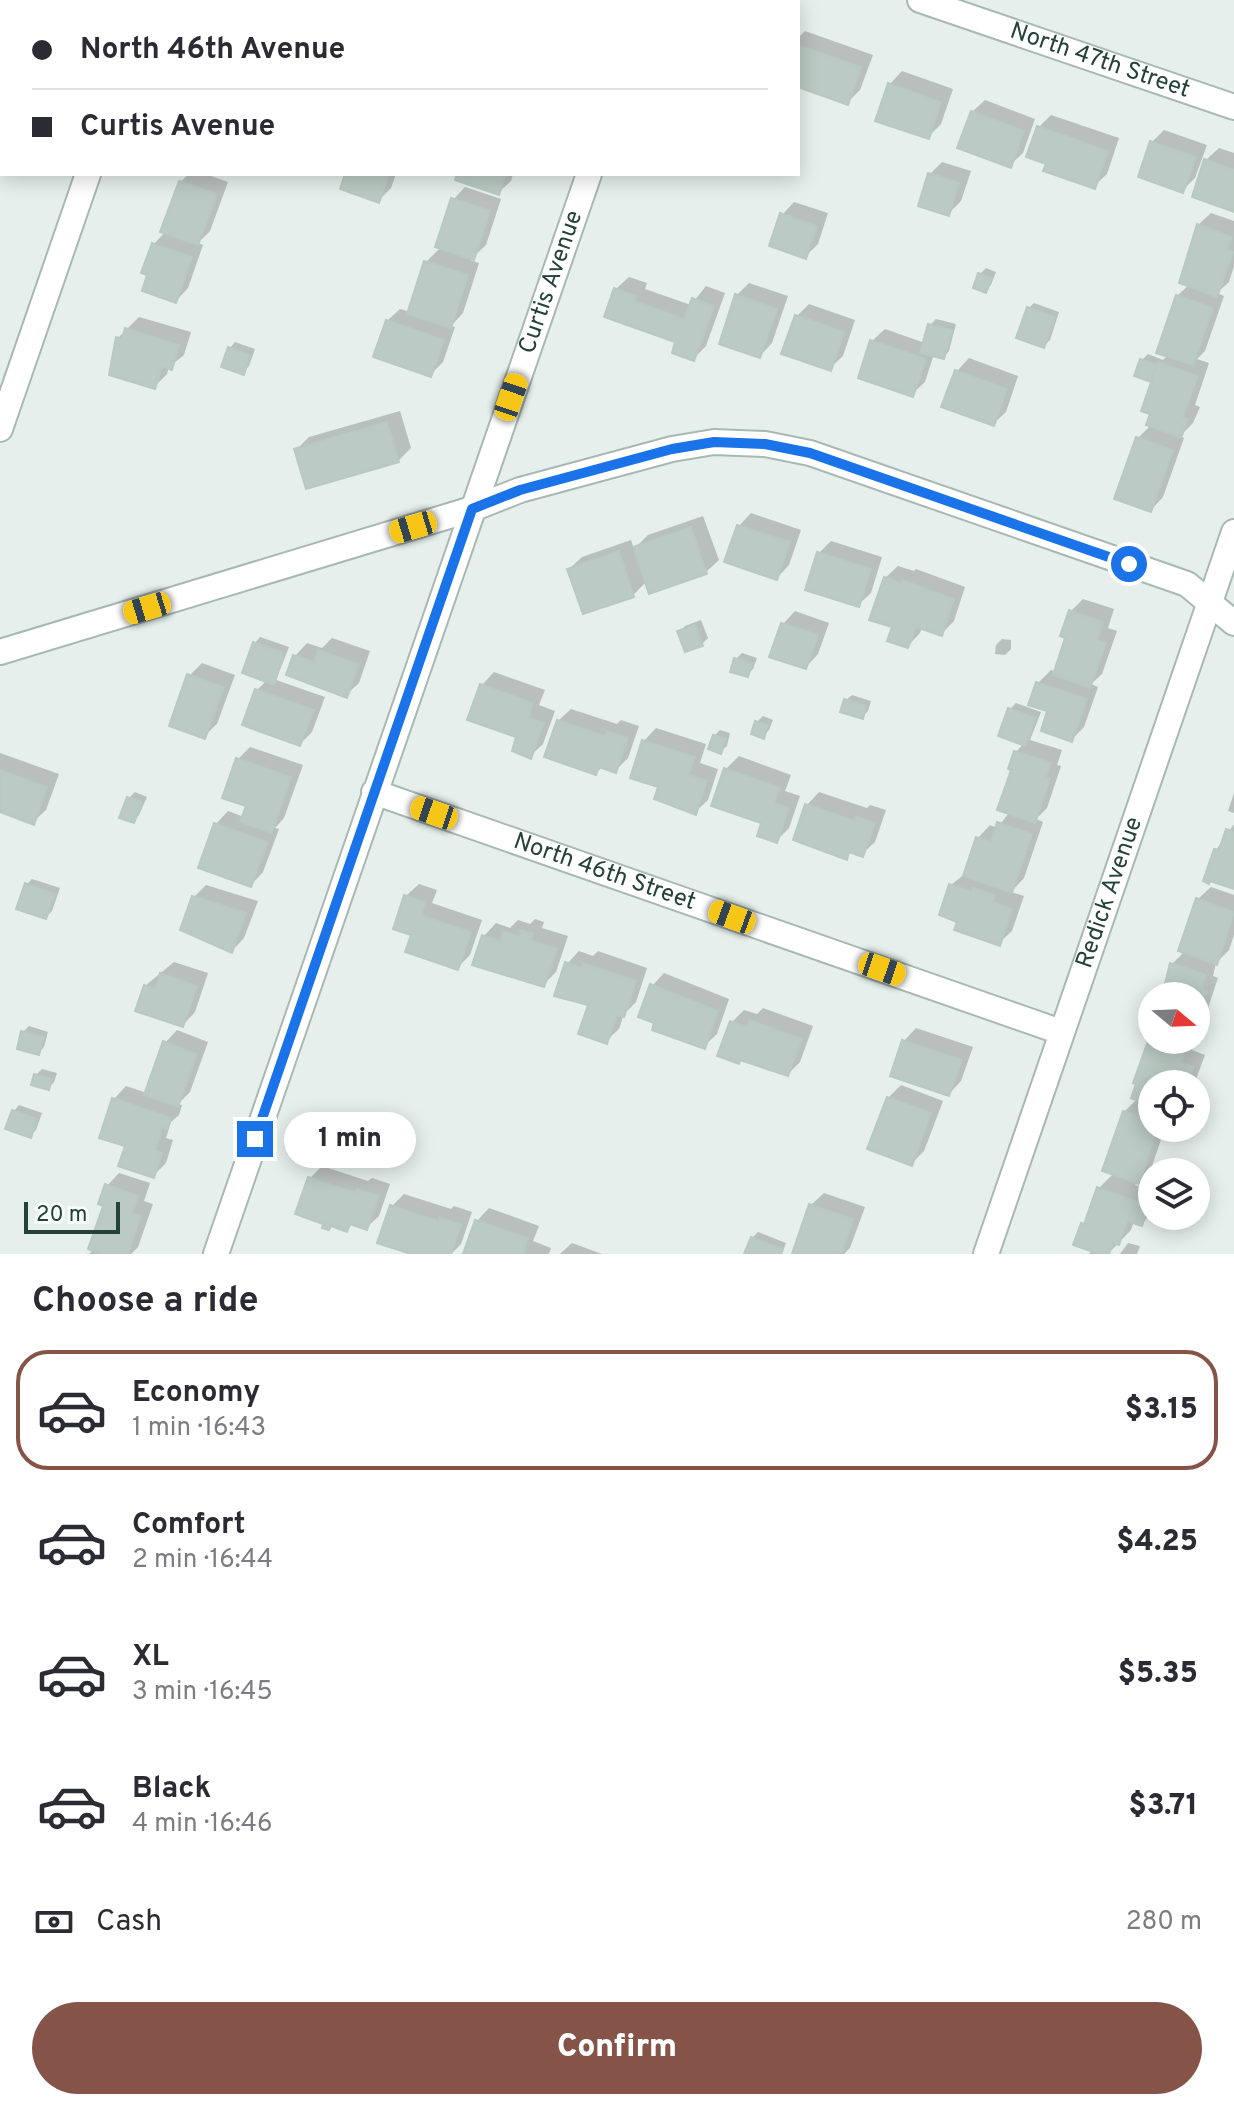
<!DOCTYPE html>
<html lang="en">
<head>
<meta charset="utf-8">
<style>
	:root { --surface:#fff; --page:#f2f2f3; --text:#2b2b33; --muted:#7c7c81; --line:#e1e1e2; --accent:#855347 }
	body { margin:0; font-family:Overpass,sans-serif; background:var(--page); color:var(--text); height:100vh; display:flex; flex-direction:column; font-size:30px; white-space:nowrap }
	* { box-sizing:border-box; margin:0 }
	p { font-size:26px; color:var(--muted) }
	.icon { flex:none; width:44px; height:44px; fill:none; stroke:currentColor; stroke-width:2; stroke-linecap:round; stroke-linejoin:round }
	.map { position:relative; height:1254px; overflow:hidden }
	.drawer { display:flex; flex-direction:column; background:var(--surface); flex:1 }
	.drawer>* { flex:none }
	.top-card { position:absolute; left:0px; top:0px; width:800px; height:176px; box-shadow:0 4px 20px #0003; display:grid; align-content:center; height:176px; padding:0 32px; background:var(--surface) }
	.needle { width:52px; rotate:109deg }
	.buttons { position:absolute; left:1138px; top:982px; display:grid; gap:16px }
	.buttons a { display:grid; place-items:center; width:72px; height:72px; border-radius:50%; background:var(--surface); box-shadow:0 4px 20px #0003; font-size:40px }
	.scale { position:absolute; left:24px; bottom:20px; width:96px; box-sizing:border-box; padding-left:8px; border:4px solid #24423a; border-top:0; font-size:22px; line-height:28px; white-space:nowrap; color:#24423a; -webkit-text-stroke:6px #f7fbf9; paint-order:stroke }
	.end { position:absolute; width:36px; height:36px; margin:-18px; border:10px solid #1a73e8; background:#fff; box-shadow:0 0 0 4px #fff }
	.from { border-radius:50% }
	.bubble { position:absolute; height:56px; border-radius:28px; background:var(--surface); box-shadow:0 4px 20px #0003; font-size:26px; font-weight:800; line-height:56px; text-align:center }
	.car { position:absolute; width:24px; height:48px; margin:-24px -12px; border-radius:10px; box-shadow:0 0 6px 2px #0007; background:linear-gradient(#f5c518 24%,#345 0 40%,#f5c518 0 76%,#345 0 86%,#f5c518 0) }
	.top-card b { display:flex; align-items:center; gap:28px; height:76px; font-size:30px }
	.top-card b+b { border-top:2px solid var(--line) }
	.top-card i { width:20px; height:20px; background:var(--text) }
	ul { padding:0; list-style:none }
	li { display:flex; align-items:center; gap:24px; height:120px; margin:0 16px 12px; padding:0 16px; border:4px solid transparent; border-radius:32px }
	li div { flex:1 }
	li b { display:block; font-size:30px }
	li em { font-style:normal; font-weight:800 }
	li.selected { border-color:var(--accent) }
	li>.icon { width:72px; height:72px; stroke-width:1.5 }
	h2 { padding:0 32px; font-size:36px; line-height:96px }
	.pay { display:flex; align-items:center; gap:20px; height:88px; padding:0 32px; font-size:30px }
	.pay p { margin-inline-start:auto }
	.button { display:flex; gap:16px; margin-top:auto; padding:16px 32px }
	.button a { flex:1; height:92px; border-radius:48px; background:var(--accent); color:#fff; font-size:32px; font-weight:800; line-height:92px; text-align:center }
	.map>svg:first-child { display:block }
</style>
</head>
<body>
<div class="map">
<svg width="1234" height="1254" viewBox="0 0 1234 1254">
	<rect width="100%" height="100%" fill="#e6efeb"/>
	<g fill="#0003">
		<path d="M18,0H69L17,2Z"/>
		<path d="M244,0H289L244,2Z"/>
		<path d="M479,0H570L479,2Z"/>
		<path d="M805,31L873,55L860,90L848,102L798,85V38Z"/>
		<path d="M902,71L953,89L941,124L928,137L878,120L890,84Z"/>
		<path d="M2,73V127L0,126Z"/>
		<path d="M985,100L1035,119L1023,153L1010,165L972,112Z"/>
		<path d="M1051,115L1119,138L1107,174L1094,186L1048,162L1038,128Z"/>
		<path d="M1164,130L1207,145L1195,178L1182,191L1152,142Z"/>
		<path d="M1219,148L1234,153V210L1206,160Z"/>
		<path d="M942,162L971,171L961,201L948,214L930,174Z"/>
		<path d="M189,174H205L228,182L210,231L198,243L203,245L188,288L176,301L154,244L165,232L180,182Z"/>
		<path d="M347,174H396L391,188L378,201Z"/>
		<path d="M459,174H513L511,181L498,193Z"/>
		<path d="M465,187L501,199L486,245L470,260L479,263L463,313L451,326L455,327L443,362L430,375L387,321L400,309L410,312L426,262L441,247L453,200Z"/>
		<path d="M794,202L828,213L818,244L806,256L782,215Z"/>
		<path d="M1211,213L1234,221V266L1229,282L1217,293L1224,296L1205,351L1197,359L1209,363L1195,405L1200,407L1193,423L1180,436L1184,438L1163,497L1151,510L1138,438L1151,425L1156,374L1150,380L1136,375L1142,360L1148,354L1163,360L1168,355L1177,296L1189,285L1198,225Z"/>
		<path d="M986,268L996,272L991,285L985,290L980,274Z"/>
		<path d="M629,277L647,283L645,289L691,305L706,286L725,293L706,346L694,358L678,341L616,289Z"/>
		<path d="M749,283L788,296L772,343L760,356L737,295Z"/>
		<path d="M1034,303L1059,312L1050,340L1044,346L1029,308Z"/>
		<path d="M809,304L855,320L843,356L830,368L797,316Z"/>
		<path d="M139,317L191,332L184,355L169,367L167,374L155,386L118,338Z"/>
		<path d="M936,319L956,324L949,351L944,357L934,354L925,382L912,394L872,341L885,329L925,343L930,325Z"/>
		<path d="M235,342L255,349L249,366L243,372L230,348Z"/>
		<path d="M969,358L1018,376L1006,412L993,424L957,371Z"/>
		<path d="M400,411L411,448L398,461L296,450L309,437Z"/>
		<path d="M751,513L801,530L789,565L777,578L739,526Z"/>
		<path d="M703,516L719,560L706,572L647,581L633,595L569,569L582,557L631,540L634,549L648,535Z"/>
		<path d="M831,541L882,557L871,593L858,605L819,553Z"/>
		<path d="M898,566L914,571L916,569L965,587L954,621L941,634L922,628L920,633L908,646L894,626L885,578Z"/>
		<path d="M1083,599L1114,609L1108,628L1117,631L1102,674L1091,684L1098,687L1084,727L1072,739L1050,710L1038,683L1051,670L1056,672L1068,636L1071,611Z"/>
		<path d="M795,611L829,623L818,654L806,667L783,624Z"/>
		<path d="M701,620L708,638L702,644L680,632L685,626Z"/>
		<path d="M260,637L289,647L276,680L325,697L312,732L300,744L257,690L267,680L255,643Z"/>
		<path d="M332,638L370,651L359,683L346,695L295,656L307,643L322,648Z"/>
		<path d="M1002,639L1011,640V649L1005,655L995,654L996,645Z"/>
		<path d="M742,653L757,658L753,669L747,675L732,670L736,659Z"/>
		<path d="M202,663L235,675L217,724L204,736L189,676Z"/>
		<path d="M494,672L545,690L539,705L555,711L543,744L530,756L482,685Z"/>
		<path d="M852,695L871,701L868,711L862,717L846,700Z"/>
		<path d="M1016,703L1041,712L1030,740L1062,750L1057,765L1061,766L1047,808L1036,819L1043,822L1024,878L1011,892L1024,896L1012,931L999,943L960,920L941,914L951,885L966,873L978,838L990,825L997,828L1009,813L1013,769L1011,768L1016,752L1024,743L1001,735L1010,709Z"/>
		<path d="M571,709L617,724L621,720L639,726L628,758L616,770L603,766L596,773L558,721Z"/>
		<path d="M763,716L773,720L769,730L763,736L757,722Z"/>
		<path d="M656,728L706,744L700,763L718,769L708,800L695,812L660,786L644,741Z"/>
		<path d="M720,730L730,733L727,746L721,751L714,736Z"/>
		<path d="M250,747L303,765L284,818L275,828L279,829L263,872L251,885L216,824L228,811L244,817L248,805L238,759Z"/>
		<path d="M0,753L59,774L46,810L33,822L0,810Z"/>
		<path d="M739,756L791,775L785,791L800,796L789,828L776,841L726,769Z"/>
		<path d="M135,792L147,797L139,815L133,821L122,817L129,798Z"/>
		<path d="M819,792L867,808L870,805L886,810L875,842L862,854L852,851L846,857L795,839L807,805Z"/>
		<path d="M1234,793V813L1228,811Z"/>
		<path d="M1234,824V887L1216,850Z"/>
		<path d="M32,879L60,888L52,911L46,917L27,884Z"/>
		<path d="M419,884L437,890L432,903L482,920L470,955L457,968L414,934L406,896Z"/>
		<path d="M206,885L258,901L244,938L232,951L194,897Z"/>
		<path d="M1211,887L1234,895V935L1229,950L1216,963L1213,976L1218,978L1204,1020L1196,1028V996H1163L1172,964L1185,951L1198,899Z"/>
		<path d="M535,919L544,922L542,928L568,936L556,972L544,984L484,936L496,923L510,928L518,920L530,924Z"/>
		<path d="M579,951L593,956L598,951L647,968L636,1002L624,1014L619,1029L606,1041L591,1003L567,964Z"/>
		<path d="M174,962L208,973L195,1012L183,1025L145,986Z"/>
		<path d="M664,973L729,999L717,1034L704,1046L652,986Z"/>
		<path d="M763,1008L813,1026L800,1062L788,1074L742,1058L738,1062L732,1022L744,1010L757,1014Z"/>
		<path d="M29,1026L48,1032L44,1047L38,1053L23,1032Z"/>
		<path d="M916,1028L973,1047L961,1081L949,1094L904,1041Z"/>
		<path d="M177,1030L208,1042L190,1092L178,1104L182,1105L179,1115L171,1122L166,1138L173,1140L166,1163L153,1176L128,1145L114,1099L126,1086L147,1093L165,1043Z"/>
		<path d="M1152,1038V1040H1195L1192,1050L1205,1055L1196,1079L1191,1084H1152V1128H1165L1151,1169L1135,1185L1152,1190V1213L1141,1224L1134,1221L1131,1230L1108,1254H1089L1093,1250L1076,1243L1099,1188L1114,1173L1124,1112L1138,1098Z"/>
		<path d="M42,1069L57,1073L54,1082L48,1088L36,1075Z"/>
		<path d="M901,1085L943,1101L924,1151L912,1163L888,1098Z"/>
		<path d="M19,1105L42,1113L36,1130L30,1136L14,1111Z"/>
		<path d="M322,1166L368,1181L372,1178L390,1184L379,1216L366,1228L353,1223L347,1230L310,1178Z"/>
		<path d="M119,1173L150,1183L144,1201L153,1204L138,1247L131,1254H89L94,1249L105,1204L107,1186Z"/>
		<path d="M824,1193L865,1207L850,1248L844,1254H794L811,1205Z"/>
		<path d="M404,1194L451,1209L454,1206L472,1212L461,1244L451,1254H418L392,1206Z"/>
		<path d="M489,1208L539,1226L533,1241L551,1248L549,1254H466L477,1221Z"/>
		<path d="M758,1232L786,1243L782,1254H746L752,1238Z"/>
		<path d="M572,1243L602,1254H560Z"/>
		<path d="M1128,1243L1140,1246L1137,1254H1120Z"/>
	</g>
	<g fill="#bbcac4" stroke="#b8c9c2" stroke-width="2">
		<path d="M477,0H564L477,2Z"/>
		<path d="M798,45L861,67L848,105L798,87Z"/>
		<path d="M888,83L941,102L929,139L875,121Z"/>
		<path d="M971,111L1024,131L1011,168L957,148Z"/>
		<path d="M1037,126L1108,151L1095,189L1043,171L1046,164L1026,157Z"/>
		<path d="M1150,141L1196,157L1183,193L1138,177Z"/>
		<path d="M1204,159L1234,170V212L1192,197Z"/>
		<path d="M928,173L959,183L949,216L918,206Z"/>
		<path d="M345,174H389L379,203L340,189Z"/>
		<path d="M457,174H506L499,195L455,180Z"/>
		<path d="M179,181L217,194L198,245L160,232Z"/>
		<path d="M451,198L490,211L474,260L435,247Z"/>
		<path d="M780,213L817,226L806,259L769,246Z"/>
		<path d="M1197,224L1232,237L1227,250L1233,252L1217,297L1179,283Z"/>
		<path d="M152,243L192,257L176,303L142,291L147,275L141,273Z"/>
		<path d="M424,261L468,275L451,328L407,314Z"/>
		<path d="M978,273L992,278L986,293L973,288Z"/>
		<path d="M614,288L636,296L634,301L684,319L692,298L714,306L694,361L672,353L675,342L604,317Z"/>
		<path d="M735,294L777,309L760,358L719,344Z"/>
		<path d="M1176,295L1213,308L1193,365L1156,353Z"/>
		<path d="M1027,307L1055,317L1044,348L1016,338Z"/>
		<path d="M795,315L844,332L831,371L781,354Z"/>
		<path d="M386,320L444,340L431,377L373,357Z"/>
		<path d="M928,324L952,330L944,359L920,353Z"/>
		<path d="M125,328L179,345L172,370L162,367L155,389L109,375L116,337L122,339Z"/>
		<path d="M870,340L926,359L913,397L858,378Z"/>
		<path d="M228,347L250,355L244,375L221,367Z"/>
		<path d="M1140,359L1157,365L1151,382L1134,376Z"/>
		<path d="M1158,362L1198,376L1183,417L1188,419L1181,438L1146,425L1150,414L1141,411Z"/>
		<path d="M955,370L1007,389L994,426L941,407Z"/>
		<path d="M387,422L399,462L306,489L294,449Z"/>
		<path d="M1136,437L1173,450L1151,512L1114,499Z"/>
		<path d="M737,525L790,542L777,580L724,562Z"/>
		<path d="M691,527L707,574L649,594L633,547Z"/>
		<path d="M619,551L634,597L583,614L567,569Z"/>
		<path d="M817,552L871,569L859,607L805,590Z"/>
		<path d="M884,577L901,583L902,580L954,599L942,636L916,627L908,648L887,641L892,627L869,620Z"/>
		<path d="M1069,610L1103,622L1097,640L1106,643L1090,688L1053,675L1065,638L1060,636Z"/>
		<path d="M781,623L818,635L806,669L769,657Z"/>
		<path d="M695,625L703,646L685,652L677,631Z"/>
		<path d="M253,642L284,653L274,685L242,673Z"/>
		<path d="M318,650L359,664L347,698L286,675L293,655L314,662Z"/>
		<path d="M734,658L752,664L748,677L730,672Z"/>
		<path d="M187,674L224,687L205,739L169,726Z"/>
		<path d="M1036,682L1087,699L1072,742L1041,731L1047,711L1028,705Z"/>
		<path d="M480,684L533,703L528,718L544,723L531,759L512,751L516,737L467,720Z"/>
		<path d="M255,689L314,710L300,746L242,725Z"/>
		<path d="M844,699L866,706L863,719L840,712Z"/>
		<path d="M1008,708L1036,718L1025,746L998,736Z"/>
		<path d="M557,720L605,736L607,731L628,738L616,773L599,767L596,775L544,757Z"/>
		<path d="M755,721L768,725L764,739L751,734Z"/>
		<path d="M713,735L726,739L721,754L708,749Z"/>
		<path d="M642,740L695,757L689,775L707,781L696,815L654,799L658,787L630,778Z"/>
		<path d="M1014,751L1051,763L1046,777L1050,779L1035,823L997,810L1011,770L1008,769Z"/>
		<path d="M236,758L291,777L272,833L240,822L246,806L222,798Z"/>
		<path d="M724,768L780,788L774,803L789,808L777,843L757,836L761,823L711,806Z"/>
		<path d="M0,770L47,787L34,825L0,812Z"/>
		<path d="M127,797L142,802L134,823L119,818Z"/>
		<path d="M805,804L855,821L856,816L875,823L863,857L849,852L847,860L793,840Z"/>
		<path d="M997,822L1032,834L1012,893L963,876L976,837L991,842Z"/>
		<path d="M214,823L268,842L251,887L198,868Z"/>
		<path d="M1226,829L1234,832V889L1210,881L1209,884L1203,881L1214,849L1219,850Z"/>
		<path d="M25,883L55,894L46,919L16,909Z"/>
		<path d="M949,884L972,892L973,888L995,895L993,902L1012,909L1000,946L954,930L957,922L939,915Z"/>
		<path d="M404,895L425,902L421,915L471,932L458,970L405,952L411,935L393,929Z"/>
		<path d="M192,896L246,913L232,953L180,930Z"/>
		<path d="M1196,898L1234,912L1217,965L1178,951Z"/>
		<path d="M521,930L533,934L531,940L557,949L544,987L472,965L482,935L500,941L503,931L519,936Z"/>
		<path d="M565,962L581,968L583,963L636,981L624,1017L617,1015L607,1044L578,1034L588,1005L554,996Z"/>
		<path d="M1170,963L1206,975L1202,989L1207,991L1196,1023V996H1162Z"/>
		<path d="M160,973L197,986L183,1027L135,1011L144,985L155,989Z"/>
		<path d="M650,984L718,1011L705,1049L652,1030L654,1023L638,1017Z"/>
		<path d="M749,1020L802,1039L788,1076L740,1060L739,1064L717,1056L730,1021L747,1027Z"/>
		<path d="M21,1031L44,1037L39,1055L17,1049Z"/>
		<path d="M1149,1038L1185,1050L1181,1063L1194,1067L1188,1084H1152V1105L1131,1098L1136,1084L1133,1083Z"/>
		<path d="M902,1040L962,1060L949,1096L890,1076Z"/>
		<path d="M163,1041L197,1054L178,1107L144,1095Z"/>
		<path d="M34,1074L52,1079L49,1090L31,1085Z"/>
		<path d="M887,1097L931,1113L912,1166L867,1149Z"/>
		<path d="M112,1098L171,1118L167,1129L162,1128L155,1150L162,1153L154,1178L118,1166L125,1146L99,1138Z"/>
		<path d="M12,1110L37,1119L31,1138L5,1129Z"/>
		<path d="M1123,1111L1152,1121V1128H1158L1139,1184L1102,1171Z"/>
		<path d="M308,1177L356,1193L357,1189L379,1196L367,1230L350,1224L347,1232L331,1226L329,1230L322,1228L323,1224L295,1214Z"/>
		<path d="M105,1184L138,1196L132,1213L141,1216L128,1254H103L88,1249L103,1206L98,1204Z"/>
		<path d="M1097,1187L1149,1206L1142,1226L1127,1221L1119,1245L1113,1243L1109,1254H1099L1073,1245L1081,1223L1084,1224Z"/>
		<path d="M809,1204L853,1219L841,1254H792Z"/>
		<path d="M390,1205L438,1221L440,1217L461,1225L451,1254H411L377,1243Z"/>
		<path d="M475,1220L528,1238L523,1254H463Z"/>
		<path d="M751,1237L782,1249L780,1254H744Z"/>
	</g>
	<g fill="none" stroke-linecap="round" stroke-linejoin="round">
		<defs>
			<g id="minor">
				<path id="s1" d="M920,0L1234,107"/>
				<path d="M148,2L149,0"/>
				<path d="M0,429L88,174"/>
				<path d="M0,652L472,509L520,490L672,449L714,442L765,444L810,453L1187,584L1234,623"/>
				<path id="s2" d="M374,792L1061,1032"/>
				<path id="s3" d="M986,1254L1234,532"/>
			</g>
			<g id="tertiary">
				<path d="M649,2L650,0"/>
				<path id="s4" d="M216,1254L589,174"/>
			</g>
		</defs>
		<use href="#minor" stroke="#a8b8b2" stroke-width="28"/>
		<use href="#tertiary" stroke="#a8b8b2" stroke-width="28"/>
		<use href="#minor" stroke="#fff" stroke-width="24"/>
		<use href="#tertiary" stroke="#fff" stroke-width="24"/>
	</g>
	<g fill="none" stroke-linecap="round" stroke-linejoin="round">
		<path stroke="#1a73e8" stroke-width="10" d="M255,1139L472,509L520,490L672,449L714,442L765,444L810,453L1129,564"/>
	</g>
	<g text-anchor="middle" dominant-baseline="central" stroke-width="6" stroke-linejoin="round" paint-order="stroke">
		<g font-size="24" fill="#24423a" stroke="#f7fbf9">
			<text stroke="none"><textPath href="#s1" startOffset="190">North 47th Street</textPath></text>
			<text stroke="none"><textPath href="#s4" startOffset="1028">Curtis Avenue</textPath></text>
			<text stroke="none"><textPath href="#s2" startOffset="244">North 46th Street</textPath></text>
			<text stroke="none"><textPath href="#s3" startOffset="382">Redick Avenue</textPath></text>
		</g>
	</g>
</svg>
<div class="buttons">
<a><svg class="needle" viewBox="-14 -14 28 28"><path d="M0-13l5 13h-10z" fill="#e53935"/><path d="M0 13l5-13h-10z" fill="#7c7c81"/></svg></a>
<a><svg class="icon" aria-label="locate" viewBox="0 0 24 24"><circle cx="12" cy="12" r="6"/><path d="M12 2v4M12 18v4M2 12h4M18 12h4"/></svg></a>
<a><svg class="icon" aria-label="layers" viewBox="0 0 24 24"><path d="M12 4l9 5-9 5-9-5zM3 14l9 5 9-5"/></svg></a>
</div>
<div class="scale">20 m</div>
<i class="end from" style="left:1129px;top:564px"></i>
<i class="end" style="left:255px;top:1139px"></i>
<div class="bubble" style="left:284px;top:1112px;width:132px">1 min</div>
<i class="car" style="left:511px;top:397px;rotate:19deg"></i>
<i class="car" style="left:413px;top:527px;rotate:253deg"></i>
<i class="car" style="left:147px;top:608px;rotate:253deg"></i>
<i class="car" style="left:434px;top:813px;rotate:289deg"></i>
<i class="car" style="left:732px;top:917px;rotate:290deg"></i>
<i class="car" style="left:882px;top:969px;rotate:109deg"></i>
<div class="top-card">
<b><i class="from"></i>North 46th Avenue</b>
<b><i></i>Curtis Avenue</b>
</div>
</div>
<section class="drawer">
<h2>Choose a ride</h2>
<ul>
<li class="selected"><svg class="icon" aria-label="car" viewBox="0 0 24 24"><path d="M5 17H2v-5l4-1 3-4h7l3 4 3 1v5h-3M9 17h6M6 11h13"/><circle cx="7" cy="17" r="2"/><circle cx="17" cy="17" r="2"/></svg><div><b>Economy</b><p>1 min · 16:43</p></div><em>$3.15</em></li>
<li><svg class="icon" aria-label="car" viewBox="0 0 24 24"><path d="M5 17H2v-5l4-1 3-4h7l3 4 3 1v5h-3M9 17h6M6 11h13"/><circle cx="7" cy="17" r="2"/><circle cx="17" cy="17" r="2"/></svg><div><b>Comfort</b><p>2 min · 16:44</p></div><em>$4.25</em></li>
<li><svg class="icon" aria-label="car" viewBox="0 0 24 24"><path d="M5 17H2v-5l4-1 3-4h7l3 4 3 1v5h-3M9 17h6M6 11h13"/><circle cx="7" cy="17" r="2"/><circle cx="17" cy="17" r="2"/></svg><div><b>XL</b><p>3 min · 16:45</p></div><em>$5.35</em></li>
<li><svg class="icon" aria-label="car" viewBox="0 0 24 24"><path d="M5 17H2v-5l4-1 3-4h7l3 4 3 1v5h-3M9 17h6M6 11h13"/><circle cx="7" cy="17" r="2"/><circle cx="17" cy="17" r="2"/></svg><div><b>Black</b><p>4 min · 16:46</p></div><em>$3.71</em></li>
</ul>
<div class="pay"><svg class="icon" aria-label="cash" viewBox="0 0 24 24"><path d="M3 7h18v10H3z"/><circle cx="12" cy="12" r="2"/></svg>Cash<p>280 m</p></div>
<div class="button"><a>Confirm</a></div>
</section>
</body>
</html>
